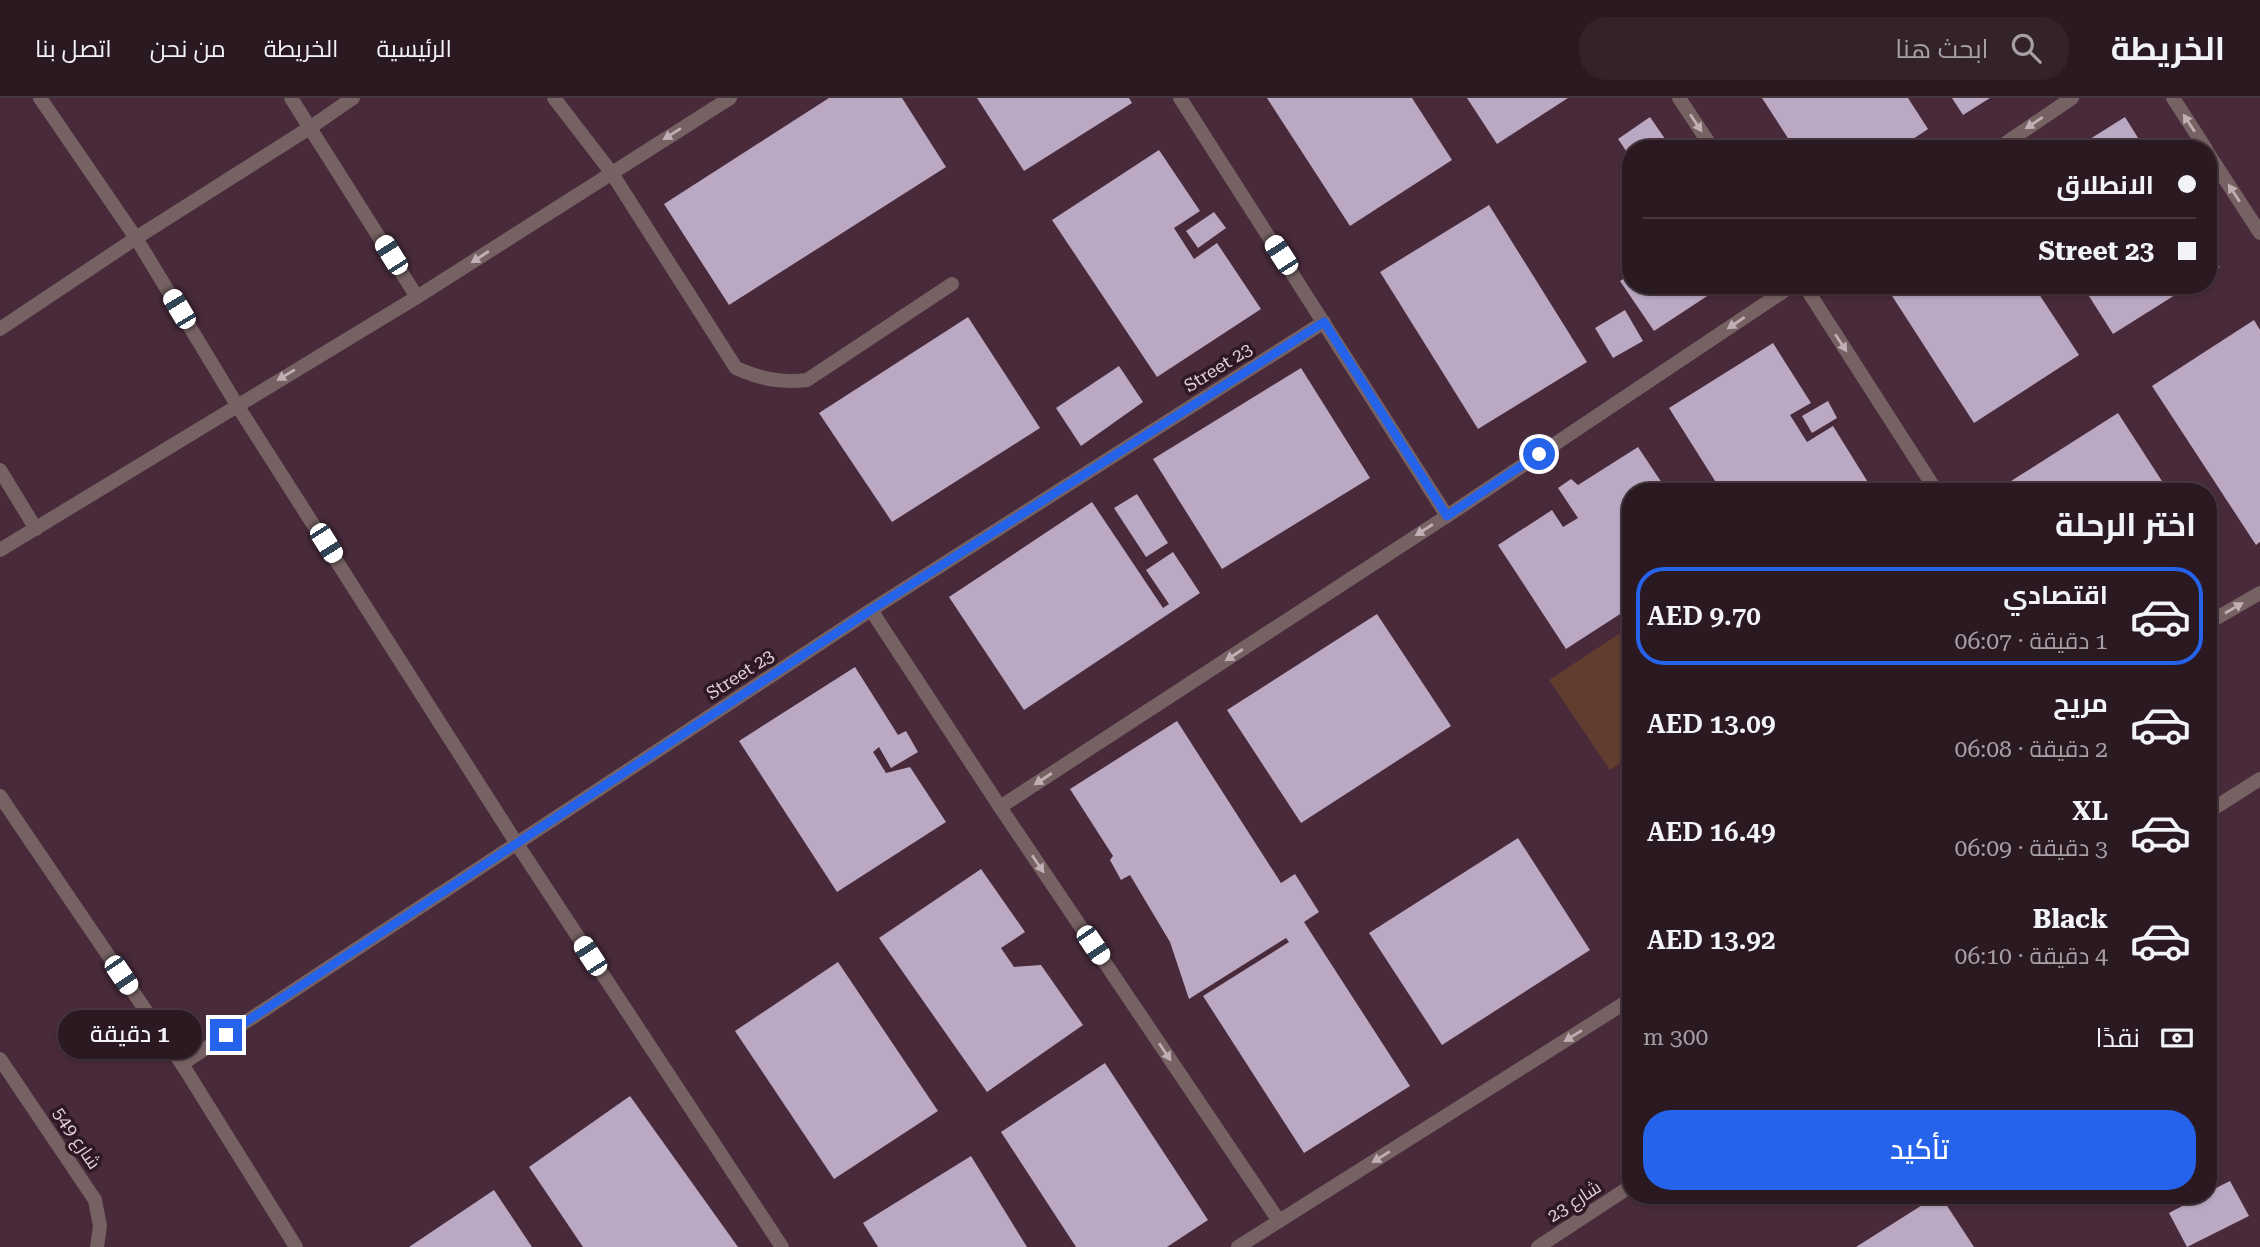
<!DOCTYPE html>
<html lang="ar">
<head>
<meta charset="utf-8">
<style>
	:root { --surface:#2b1922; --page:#33222a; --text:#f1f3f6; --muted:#a6a0a5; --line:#473840; --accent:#2563eb }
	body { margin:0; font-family:"Roboto Serif",Cairo,serif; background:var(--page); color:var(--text); direction:rtl; height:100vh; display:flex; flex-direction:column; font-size:26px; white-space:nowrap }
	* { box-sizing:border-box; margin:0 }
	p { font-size:23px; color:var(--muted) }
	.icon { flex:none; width:38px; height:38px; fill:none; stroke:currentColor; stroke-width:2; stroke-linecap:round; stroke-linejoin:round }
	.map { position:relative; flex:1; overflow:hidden; direction:ltr }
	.drawer { position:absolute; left:1622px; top:385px; width:595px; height:721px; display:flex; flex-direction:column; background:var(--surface); border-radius:28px; box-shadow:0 2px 5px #0004,0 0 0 2px var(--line); direction:rtl }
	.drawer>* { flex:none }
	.banner { position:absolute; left:1622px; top:42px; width:595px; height:154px; border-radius:28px; box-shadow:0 2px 5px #0004,0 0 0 2px var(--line); direction:rtl; display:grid; align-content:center; height:154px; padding:0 21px; background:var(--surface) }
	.end { position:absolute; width:32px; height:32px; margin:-16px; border:9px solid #2563eb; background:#fff; box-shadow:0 0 0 4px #fff }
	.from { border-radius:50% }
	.bubble { position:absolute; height:49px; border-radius:24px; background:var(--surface); box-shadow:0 2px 5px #0004,0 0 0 2px var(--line); font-size:23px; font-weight:600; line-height:49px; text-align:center; direction:rtl }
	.car { position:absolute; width:21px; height:42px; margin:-21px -10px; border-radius:9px; box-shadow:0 0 5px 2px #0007; background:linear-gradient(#fff 24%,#345 0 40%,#fff 0 76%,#345 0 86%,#fff 0) }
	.banner b { display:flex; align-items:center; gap:24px; height:66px; font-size:26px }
	.banner b+b { border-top:2px solid var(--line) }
	.banner i { width:18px; height:18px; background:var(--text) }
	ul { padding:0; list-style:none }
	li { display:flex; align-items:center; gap:21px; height:98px; margin:0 14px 10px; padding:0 7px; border:4px solid transparent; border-radius:28px }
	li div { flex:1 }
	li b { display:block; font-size:26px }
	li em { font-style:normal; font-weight:600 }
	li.current { border-color:var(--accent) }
	li>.icon { width:63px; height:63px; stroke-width:1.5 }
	h2 { padding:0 21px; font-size:32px; line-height:84px }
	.pay { display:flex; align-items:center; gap:18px; height:77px; padding:0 21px; font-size:26px }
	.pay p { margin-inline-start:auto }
	.cta { display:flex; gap:14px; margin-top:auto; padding:14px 21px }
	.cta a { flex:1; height:80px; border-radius:28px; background:var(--accent); color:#fff; font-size:28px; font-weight:600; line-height:80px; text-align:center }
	header { display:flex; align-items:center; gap:42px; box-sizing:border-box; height:98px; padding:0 35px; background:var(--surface); border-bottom:2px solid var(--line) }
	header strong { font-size:33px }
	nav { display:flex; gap:38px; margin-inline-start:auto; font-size:24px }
	.search { width:490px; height:63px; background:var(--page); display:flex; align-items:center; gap:18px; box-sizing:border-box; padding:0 24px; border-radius:28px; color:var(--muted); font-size:26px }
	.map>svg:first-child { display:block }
</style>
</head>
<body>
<header>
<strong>الخريطة</strong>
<div class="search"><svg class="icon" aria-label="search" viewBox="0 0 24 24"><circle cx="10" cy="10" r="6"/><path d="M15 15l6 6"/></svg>ابحث هنا</div>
<nav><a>الرئيسية</a><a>الخريطة</a><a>من نحن</a><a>اتصل بنا</a></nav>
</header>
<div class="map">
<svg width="2260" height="1149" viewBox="0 0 2260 1149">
	<rect width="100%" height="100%" fill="#39212e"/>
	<path fill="#482a3a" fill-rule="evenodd" d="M0,0H2260V1149H0ZM1631,51H2208V187H1631ZM1631,394H2208V1097H1631Z"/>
	<path fill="#603d2f" d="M1631,528V658L1610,672L1549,582Z"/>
	<g fill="#bba8c2">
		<path d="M829,0H902L946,69L729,207L664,106Z"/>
		<path d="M977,0H1129L1132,5L1024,73Z"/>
		<path d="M1267,0H1412L1452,62L1350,128Z"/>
		<path d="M1467,0H1568L1497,46Z"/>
		<path d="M1762,0H1908L1928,31L1898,51H1795Z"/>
		<path d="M1952,0H1990L1963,17Z"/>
		<path d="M1650,19L1672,51H1631V60L1618,41Z"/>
		<path d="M2125,19L2145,51H2074Z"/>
		<path d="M1159,52L1200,113L1174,130L1194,161L1217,145L1261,211L1157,279L1052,122Z"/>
		<path d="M1489,107L1587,264L1478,331L1380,174Z"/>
		<path d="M1214,114L1226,130L1198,150L1186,133Z"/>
		<path d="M2208,151L2220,169L2208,176Z"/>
		<path d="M1631,176V187H1724L1654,233L1620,183Z"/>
		<path d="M1885,187H2033L2079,257L1974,325Z"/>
		<path d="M2082,187H2191L2113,236Z"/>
		<path d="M1625,212L1643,243L1613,260L1595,230Z"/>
		<path d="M968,219L1040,330L892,424L819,315Z"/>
		<path d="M2254,222L2260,232V444L2256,447L2152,288Z"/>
		<path d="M1773,245L1811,305L1790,317L1807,344L1833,328L1874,394H1722L1669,310Z"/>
		<path d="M1119,268L1143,304L1081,348L1056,310Z"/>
		<path d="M1301,270L1370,380L1222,471L1153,361Z"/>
		<path d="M1828,303L1837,320L1812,335L1802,318Z"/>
		<path d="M2118,315L2169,394H2018L2011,383Z"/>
		<path d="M1638,349L1668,394H1631V509L1566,551L1498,447L1552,412L1563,429L1578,420L1558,390L1571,381L1578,387Z"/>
		<path d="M1137,396L1168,445L1146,459L1114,410Z"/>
		<path d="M1092,404L1163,510L1169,506L1146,472L1173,454L1200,495L1024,612L949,499Z"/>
		<path d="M1377,516L1451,628L1301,725L1227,612Z"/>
		<path d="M855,569L898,637L906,633L918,654L891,670L879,649L873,654L886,675L910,669L946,724L837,794L739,643Z"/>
		<path d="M1177,623L1281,785L1295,776L1319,814L1304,824L1410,988L1304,1055L1203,898L1289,844L1286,840L1189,901L1170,844L1130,777L1121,782L1110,762L1113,758L1070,691Z"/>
		<path d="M1518,740L1590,852L1442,947L1369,835Z"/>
		<path d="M981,771L1025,834L1001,850L1014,869L1041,867L1083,927L987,994L879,840Z"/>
		<path d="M838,864L938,1013L834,1081L735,933Z"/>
		<path d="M1105,965L1208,1122L1167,1149H1076L1001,1034Z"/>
		<path d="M630,998L738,1149H583L529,1069Z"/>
		<path d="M971,1058L1027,1149H878L863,1125Z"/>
		<path d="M2230,1083L2249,1118L2187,1149L2169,1115L2203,1097H2208V1094Z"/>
		<path d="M494,1092L532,1149H409Z"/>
		<path d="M1938,1097H1940L1974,1149H1856Z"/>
	</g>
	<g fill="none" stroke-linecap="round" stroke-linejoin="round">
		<g stroke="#776263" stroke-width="14">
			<path d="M40,0L136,140L237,307L517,746L782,1149"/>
			<path d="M291,0L417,199"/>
			<path d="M554,0L611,74L736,270C761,281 780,285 807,282L952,186"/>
			<path d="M1180,0L1447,418"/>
			<path d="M1679,0L1713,51"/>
			<path d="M2173,0L2206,51"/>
			<path d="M1997,51L2072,0"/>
			<path d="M2208,55L2260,135"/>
			<path d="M1804,187L1937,394"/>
			<path d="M0,231L136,140L311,29L353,0"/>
			<path d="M0,372L36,431"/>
			<path d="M0,452L417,199L730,0"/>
			<path d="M871,512L1000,709L1279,1123"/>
			<path d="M2208,525L2260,495"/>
			<path d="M0,698L182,966L296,1149"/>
			<path d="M1000,709L1447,418L1793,187"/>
			<path d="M2208,714L2260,681"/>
			<path d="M0,961L95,1102L100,1128L97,1149"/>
			<path d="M182,966L871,512L1324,224"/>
			<path d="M1238,1149L1631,901"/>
			<path d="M1538,1149L1631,1088"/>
		</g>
	</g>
	<defs><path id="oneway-solid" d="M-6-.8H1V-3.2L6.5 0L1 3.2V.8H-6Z" transform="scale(1.75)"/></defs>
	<g fill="#c0afb5">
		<use href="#oneway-solid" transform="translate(1696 25) rotate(56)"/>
		<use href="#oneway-solid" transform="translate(2034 25) rotate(146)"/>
		<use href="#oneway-solid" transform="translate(2189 25) rotate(-123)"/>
		<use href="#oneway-solid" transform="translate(672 36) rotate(148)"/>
		<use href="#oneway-solid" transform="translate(2234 95) rotate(-123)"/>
		<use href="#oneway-solid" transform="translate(480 159) rotate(147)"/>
		<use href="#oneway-solid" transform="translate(1736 225) rotate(146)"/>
		<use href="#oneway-solid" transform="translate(1841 245) rotate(57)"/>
		<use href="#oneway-solid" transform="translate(286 277) rotate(149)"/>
		<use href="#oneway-solid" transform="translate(1424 432) rotate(147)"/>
		<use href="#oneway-solid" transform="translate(2234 510) rotate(-30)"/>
		<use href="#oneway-solid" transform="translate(1234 557) rotate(147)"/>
		<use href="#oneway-solid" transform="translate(1043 681) rotate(147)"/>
		<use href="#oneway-solid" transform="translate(1038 766) rotate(56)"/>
		<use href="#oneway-solid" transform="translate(1573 938) rotate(148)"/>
		<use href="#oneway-solid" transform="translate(1165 954) rotate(56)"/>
		<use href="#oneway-solid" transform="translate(1381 1059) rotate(148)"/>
	</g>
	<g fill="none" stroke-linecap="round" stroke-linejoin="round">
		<path stroke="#2563eb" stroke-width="9" d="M226,937L871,512L1324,224L1447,418L1539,356"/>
	</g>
	<g text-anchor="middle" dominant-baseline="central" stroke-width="7" stroke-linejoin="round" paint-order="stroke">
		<g font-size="18" fill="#e0d0d8" stroke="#2e1824">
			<text transform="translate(1218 269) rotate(-32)">Street 23</text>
			<text transform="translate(740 576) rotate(-33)">Street 23</text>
			<text transform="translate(77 1040) rotate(56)">شارع 549</text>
			<text transform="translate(1574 1103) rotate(-33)">شارع 23</text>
		</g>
	</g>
</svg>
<i class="end from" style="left:1539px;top:356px"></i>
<i class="end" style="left:226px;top:937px"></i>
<div class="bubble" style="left:58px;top:912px;width:144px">1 دقيقة</div>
<i class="car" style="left:391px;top:157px;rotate:328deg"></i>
<i class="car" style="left:1281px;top:157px;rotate:327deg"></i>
<i class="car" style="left:179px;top:211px;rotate:329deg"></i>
<i class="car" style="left:326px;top:445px;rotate:148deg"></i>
<i class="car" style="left:1093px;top:847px;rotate:146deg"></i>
<i class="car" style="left:590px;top:858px;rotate:327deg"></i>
<i class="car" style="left:121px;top:877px;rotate:146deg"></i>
<div class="banner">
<b><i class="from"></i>الانطلاق</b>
<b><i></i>Street 23</b>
</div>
<section class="drawer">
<h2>اختر الرحلة</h2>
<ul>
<li class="current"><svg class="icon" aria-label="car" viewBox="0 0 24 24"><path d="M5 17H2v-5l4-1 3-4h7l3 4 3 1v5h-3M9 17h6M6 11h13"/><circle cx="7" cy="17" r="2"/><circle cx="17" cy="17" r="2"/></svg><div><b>اقتصادي</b><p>1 دقيقة · 06:07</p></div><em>AED 9.70</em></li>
<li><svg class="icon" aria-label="car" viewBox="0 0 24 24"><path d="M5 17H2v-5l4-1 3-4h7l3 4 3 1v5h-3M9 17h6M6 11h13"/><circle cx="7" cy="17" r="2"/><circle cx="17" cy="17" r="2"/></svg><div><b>مريح</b><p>2 دقيقة · 06:08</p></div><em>AED 13.09</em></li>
<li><svg class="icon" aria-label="car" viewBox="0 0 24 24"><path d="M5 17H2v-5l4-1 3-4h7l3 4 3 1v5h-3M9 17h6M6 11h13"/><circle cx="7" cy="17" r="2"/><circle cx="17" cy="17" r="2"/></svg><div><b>XL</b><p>3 دقيقة · 06:09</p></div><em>AED 16.49</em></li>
<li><svg class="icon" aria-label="car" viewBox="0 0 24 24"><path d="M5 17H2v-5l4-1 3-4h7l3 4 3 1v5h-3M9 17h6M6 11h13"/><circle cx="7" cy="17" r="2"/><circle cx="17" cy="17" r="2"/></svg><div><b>Black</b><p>4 دقيقة · 06:10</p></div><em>AED 13.92</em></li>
</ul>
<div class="pay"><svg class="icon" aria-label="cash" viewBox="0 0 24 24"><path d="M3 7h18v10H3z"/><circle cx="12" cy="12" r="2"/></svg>نقدًا<p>300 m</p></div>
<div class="cta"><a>تأكيد</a></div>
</section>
</div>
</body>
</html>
